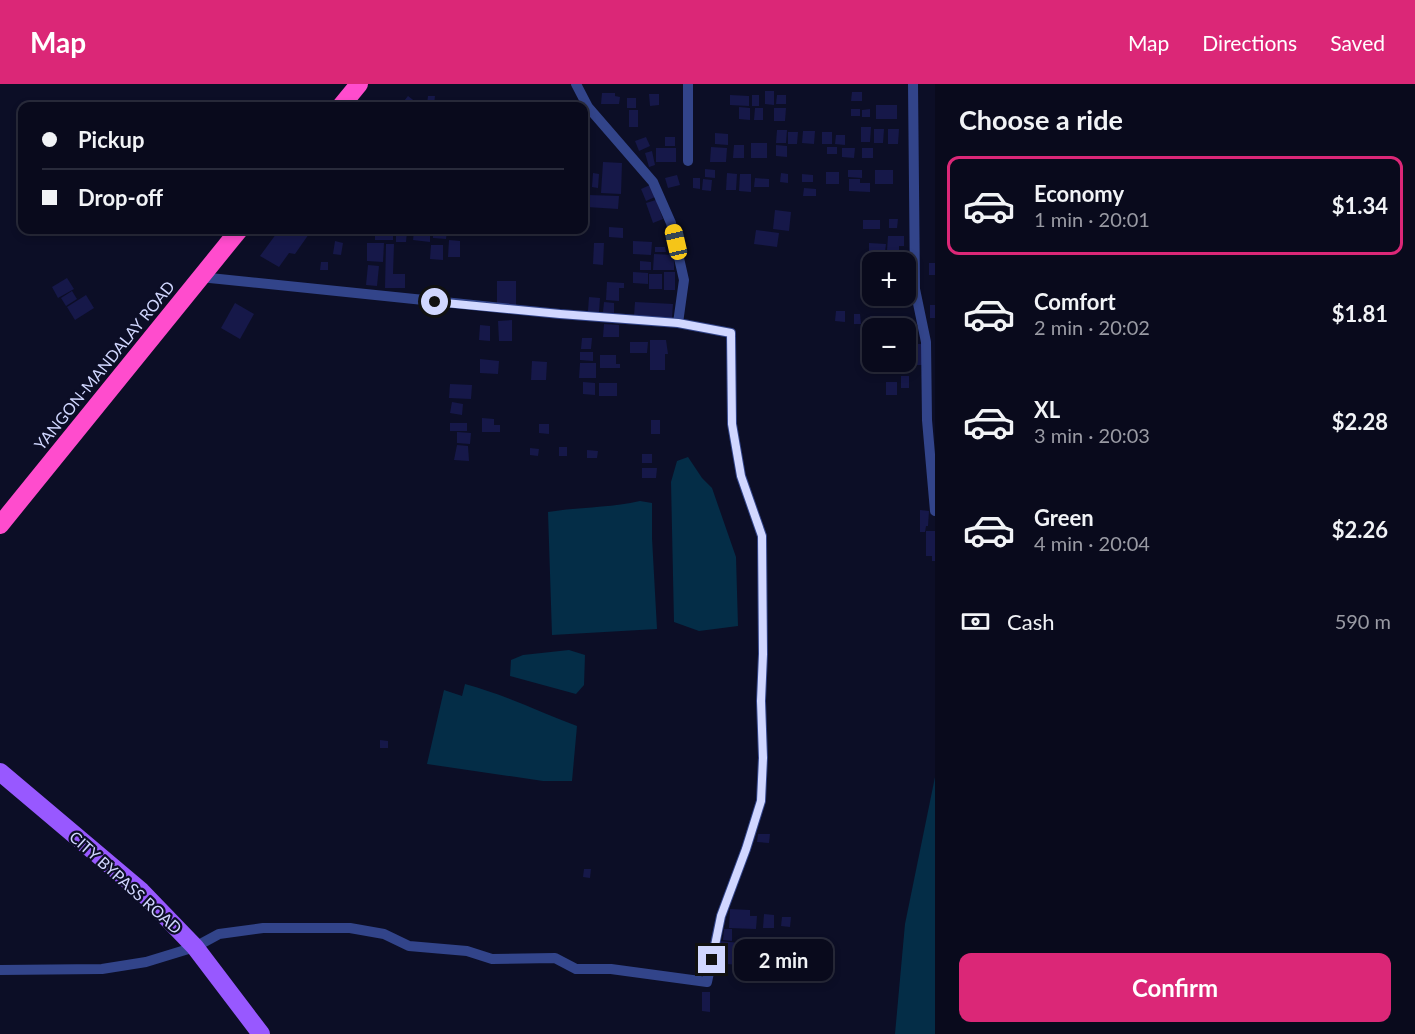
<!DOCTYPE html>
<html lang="en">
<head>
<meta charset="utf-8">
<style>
	:root { --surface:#090a1c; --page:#121325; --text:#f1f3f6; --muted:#999aa3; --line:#292b3b; --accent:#db2777 }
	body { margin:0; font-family:Lato,sans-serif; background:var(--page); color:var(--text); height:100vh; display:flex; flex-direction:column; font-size:22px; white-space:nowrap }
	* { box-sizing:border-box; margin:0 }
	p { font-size:20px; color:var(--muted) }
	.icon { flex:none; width:33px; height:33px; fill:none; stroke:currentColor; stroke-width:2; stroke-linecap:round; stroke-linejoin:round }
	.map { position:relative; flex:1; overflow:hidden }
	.side { display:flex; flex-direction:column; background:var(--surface); width:480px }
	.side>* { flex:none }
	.hud { position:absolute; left:18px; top:18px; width:570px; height:132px; border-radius:12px; box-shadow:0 3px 9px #0003,0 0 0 2px var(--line); display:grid; align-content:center; height:132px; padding:0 24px; background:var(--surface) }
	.tools { position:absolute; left:862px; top:168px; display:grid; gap:12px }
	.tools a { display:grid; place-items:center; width:54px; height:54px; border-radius:12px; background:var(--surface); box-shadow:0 3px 9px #0003,0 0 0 2px var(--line); font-size:30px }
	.end { position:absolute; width:27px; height:27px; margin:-14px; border:8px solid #d1d7ff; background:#111; box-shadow:0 0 0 3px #111 }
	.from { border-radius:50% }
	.bubble { position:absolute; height:42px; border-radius:12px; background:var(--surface); box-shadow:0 3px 9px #0003,0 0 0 2px var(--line); font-size:20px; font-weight:700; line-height:42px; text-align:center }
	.car { position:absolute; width:18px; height:36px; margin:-18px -9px; border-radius:8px; box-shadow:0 0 4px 2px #0007; background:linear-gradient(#f5c518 24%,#345 0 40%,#f5c518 0 76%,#345 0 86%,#f5c518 0) }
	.hud b { display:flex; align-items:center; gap:21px; height:57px; font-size:22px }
	.hud b+b { border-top:2px solid var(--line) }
	.hud i { width:15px; height:15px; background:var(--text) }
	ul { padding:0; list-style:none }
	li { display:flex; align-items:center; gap:18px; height:99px; margin:0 12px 9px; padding:0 12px; border:3px solid transparent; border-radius:12px }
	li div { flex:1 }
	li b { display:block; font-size:22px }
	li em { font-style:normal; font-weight:700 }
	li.selected { border-color:var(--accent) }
	li>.icon { width:54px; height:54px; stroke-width:1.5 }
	h2 { padding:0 24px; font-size:27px; line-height:72px }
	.pay { display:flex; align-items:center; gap:15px; height:66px; padding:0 24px; font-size:22px }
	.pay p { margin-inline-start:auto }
	.cta { display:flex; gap:12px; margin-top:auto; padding:12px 24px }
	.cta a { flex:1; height:69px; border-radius:12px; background:var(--accent); color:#fff; font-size:24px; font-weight:700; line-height:69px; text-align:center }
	header { display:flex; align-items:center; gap:36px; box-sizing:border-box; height:84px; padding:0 30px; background:var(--accent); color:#fff }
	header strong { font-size:28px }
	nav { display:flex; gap:33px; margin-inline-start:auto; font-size:21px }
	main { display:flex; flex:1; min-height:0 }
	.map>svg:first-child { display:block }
</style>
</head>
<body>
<header>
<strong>Map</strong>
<nav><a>Map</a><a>Directions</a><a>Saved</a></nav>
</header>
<main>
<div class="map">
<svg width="935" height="950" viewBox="0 0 935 950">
	<rect width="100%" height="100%" fill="#0c0e26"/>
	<g fill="#042d47">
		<path d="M688,373L702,394L712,404L736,473L738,542L699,547L674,538L671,398L677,377Z"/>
		<path d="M640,417L652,419V454L657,545L552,551L548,428C579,423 609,424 640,417Z"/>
		<path d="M569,566L585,571L584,601L576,610L510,592L511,576L523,571Z"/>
		<path d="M465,600C503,610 539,628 577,642L572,697H543L427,680L444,606L462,612Z"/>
		<path d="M935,693V950H895L905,840Z"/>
	</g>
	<g fill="#161849">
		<path d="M765,7H774V21L765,20Z"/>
		<path d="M852,8H862V17H851Z"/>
		<path d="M602,9H615V12L620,13L619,20H601Z"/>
		<path d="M649,10H659V21L650,22Z"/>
		<path d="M730,11L749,12V22L730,21Z"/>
		<rect x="752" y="11" width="7" height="11"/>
		<path d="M777,11H786V20H776Z"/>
		<path d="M408,12L421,22H403L404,17Z"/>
		<path d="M428,12H435L434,21L427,20Z"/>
		<rect x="627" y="14" width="9" height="10"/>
		<rect x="876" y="21" width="21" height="14"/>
		<path d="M739,23L750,24V36L739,35Z"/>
		<path d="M755,24H763V36H754Z"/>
		<path d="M774,24H786L785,37H774Z"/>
		<rect x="851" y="25" width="9" height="7"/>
		<path d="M870,25V33H862V26Z"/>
		<rect x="629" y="26" width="9" height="17"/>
		<path d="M861,43H871L870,58H861Z"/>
		<path d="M874,45H884L883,59H874Z"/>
		<path d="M888,45H899L898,60H888Z"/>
		<path d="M777,46H787L786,59H776Z"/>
		<path d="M803,47H815L814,60L802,59Z"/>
		<path d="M788,48H798L797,60H788Z"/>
		<rect x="822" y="48" width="10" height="12"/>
		<path d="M715,49L728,50V61L715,60Z"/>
		<path d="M836,51H845V61L835,60Z"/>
		<path d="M646,53L650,62L639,67L635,57Z"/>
		<rect x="665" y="53" width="10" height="9"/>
		<rect x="751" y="59" width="16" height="15"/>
		<path d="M734,61H744V74H733Z"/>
		<path d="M776,61L787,62V73L776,72Z"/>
		<path d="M711,63L727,64L726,78H710Z"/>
		<rect x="827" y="63" width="10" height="7"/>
		<rect x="656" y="64" width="20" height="14"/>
		<path d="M842,64H855L854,74L842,73Z"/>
		<rect x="862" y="64" width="11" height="10"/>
		<path d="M652,67L655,81L649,83L645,69Z"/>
		<path d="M603,78L622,79L621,110L601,109Z"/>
		<path d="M705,85L715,86V94L705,93Z"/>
		<path d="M848,86H862V94L848,93Z"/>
		<rect x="875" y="86" width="18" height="14"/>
		<rect x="826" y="88" width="13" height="12"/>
		<path d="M593,89L599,90L598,104L592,103Z"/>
		<path d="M727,89L737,90L736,106H726Z"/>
		<path d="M781,89L788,90V99L780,98Z"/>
		<path d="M740,90H751V108L739,107Z"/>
		<path d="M802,90L813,91V98H802Z"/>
		<path d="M677,91L680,101L668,104L665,94Z"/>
		<path d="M693,94H700V105L693,104Z"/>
		<path d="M755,94L769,95V103H754Z"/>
		<path d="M703,95L712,96L711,107L702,106Z"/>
		<path d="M849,95H860V99H870V108L849,107Z"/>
		<path d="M650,101L655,113L646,117L641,105Z"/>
		<path d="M804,104L816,105V112H803Z"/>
		<path d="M588,111L619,112L618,125L587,123Z"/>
		<path d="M656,116L663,135L653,139L646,119Z"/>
		<path d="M775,126L791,128L789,147L773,145Z"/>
		<path d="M889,135H898L897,144H889Z"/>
		<rect x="863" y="136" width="17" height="9"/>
		<path d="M609,143L623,144V154L609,153Z"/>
		<path d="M279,146L311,147L295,170L289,169L279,183L260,172Z"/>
		<path d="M433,146H447L446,155L433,154Z"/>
		<path d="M756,146L779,149L777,163L754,160Z"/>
		<path d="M414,147L430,148V158L413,156Z"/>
		<path d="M375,148L393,149V156H375Z"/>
		<path d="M396,148H407L406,158H396Z"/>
		<path d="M888,152H904V162H899V167H887Z"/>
		<path d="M449,156L460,157V173H448Z"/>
		<path d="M335,157L343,159L341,171L333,170Z"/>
		<path d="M633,157L652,158L651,171L633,170Z"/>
		<path d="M367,159H384L383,178L367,177Z"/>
		<path d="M594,159H604L603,181L593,180Z"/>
		<path d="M869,159L886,160L885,168L869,167Z"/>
		<path d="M386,160H394L393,190H405V204H385Z"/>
		<path d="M431,161H443V176L430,175Z"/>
		<path d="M655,163H665L666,168H655Z"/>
		<path d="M871,169L890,170V178H873V181H871Z"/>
		<path d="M654,170L674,171V186H653Z"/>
		<path d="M640,177L651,178V186H640Z"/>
		<path d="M321,178H328V186H320Z"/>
		<rect x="929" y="179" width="6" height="12"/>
		<path d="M368,181L379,182L377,202L366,201Z"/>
		<path d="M633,188L648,189V200L633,199Z"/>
		<rect x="664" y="188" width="11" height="18"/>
		<rect x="649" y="190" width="13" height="15"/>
		<path d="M67,194L74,205L58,214L52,203Z"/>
		<rect x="497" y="197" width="19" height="25"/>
		<path d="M607,198L624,199V204H619V217L606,216Z"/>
		<path d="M72,207L77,215L66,222L61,214Z"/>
		<path d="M86,211L94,224L75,236L67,223Z"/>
		<path d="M589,213L600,214L599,228L588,227Z"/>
		<path d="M604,218L614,219V229L603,228Z"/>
		<path d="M635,218L673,220L672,234L634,232Z"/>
		<path d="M235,219L254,230L240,255L221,244Z"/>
		<rect x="930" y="221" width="5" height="13"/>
		<path d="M836,227H845V238L835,237Z"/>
		<path d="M854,230H860L861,240H854Z"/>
		<path d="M870,232H880V243L870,242Z"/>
		<path d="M885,233H891V242L885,241Z"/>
		<path d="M512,236V257H499L498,237Z"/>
		<path d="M604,240L619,241V253H603Z"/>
		<path d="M480,241L490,242V257L479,256Z"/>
		<path d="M907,242H918V250H906Z"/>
		<path d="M582,254H592L591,265H581Z"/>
		<path d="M650,256H666L668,270H665V286H650Z"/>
		<path d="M630,258H648L647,269H630Z"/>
		<path d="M911,260H924V281H910Z"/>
		<path d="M906,261H908V280H901V278H906Z"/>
		<path d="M580,268H593V277L580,276Z"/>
		<path d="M600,271H616V280H620V284H600Z"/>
		<path d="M480,275L499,277L498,290L480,289Z"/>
		<path d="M532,277L547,278L546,296H531Z"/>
		<path d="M580,279H596V294H579Z"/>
		<rect x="901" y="292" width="8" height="12"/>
		<path d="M583,298L595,299V311L583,310Z"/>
		<rect x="886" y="298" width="11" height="13"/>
		<rect x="599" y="299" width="18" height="13"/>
		<path d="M450,300L472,301L471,315L449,314Z"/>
		<path d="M452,318L463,320L462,331L450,329Z"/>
		<path d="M482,334L494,335V341H500V348H482Z"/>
		<rect x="651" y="336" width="9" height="14"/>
		<rect x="450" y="339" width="17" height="8"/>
		<path d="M539,340H549V350L539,349Z"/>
		<path d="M457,348L471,349L470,360L457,359Z"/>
		<path d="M457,361L468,362L469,377L454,376Z"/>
		<rect x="559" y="363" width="8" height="9"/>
		<path d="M530,364L539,365L538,372L530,371Z"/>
		<path d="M587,366L598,367L597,374H587Z"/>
		<rect x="642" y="370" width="10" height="9"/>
		<path d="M642,384H657L656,394H642Z"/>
		<path d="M920,426L929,427L928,442H926L925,448H920Z"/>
		<path d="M926,447H935V477H932V472H926Z"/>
		<path d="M380,656L388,657V664H380Z"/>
		<path d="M758,750H770L769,759L757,758Z"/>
		<path d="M584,785H591L590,794L583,793Z"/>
		<path d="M730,825L750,826V832H757L756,845L729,844Z"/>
		<path d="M764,830L774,831V844H763Z"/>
		<path d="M782,833H791L790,843L781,842Z"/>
		<path d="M724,845H732V857L723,856Z"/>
		<path d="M719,857L740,859L738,881L717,879Z"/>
		<path d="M742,872L757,873L756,893L741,892Z"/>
		<path d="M702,908H710V928L702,927Z"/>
	</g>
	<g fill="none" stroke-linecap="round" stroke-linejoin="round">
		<g stroke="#32448a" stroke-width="10">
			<path d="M576,0L588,23L653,98L671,139L684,196L678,239"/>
			<path d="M913,0L915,205L926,258L927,336L935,427"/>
			<path d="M688,77V0"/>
			<path d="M0,886L102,885L146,878L195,863L219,850L263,844H350L384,850L409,862L467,867L492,875L555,874L576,885H611L707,898L721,832L746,765L761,717L763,673L761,617L763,570L762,452L741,392L732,340L731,249L678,239L560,230L200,193"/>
		</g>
		<path stroke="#9858ff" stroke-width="18" d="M0,688L141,807L195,863L261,950"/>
		<g stroke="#ff4ccd" stroke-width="18">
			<path d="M341,22L359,0"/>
			<path d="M0,441L239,146"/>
		</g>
	</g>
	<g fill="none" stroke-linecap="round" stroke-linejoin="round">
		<path stroke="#d1d7ff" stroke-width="8" d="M435,218L560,230L678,239L731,249L732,340L741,392L762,452L763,570L761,617L763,674L761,717L746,765L721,832L712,876"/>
	</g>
	<g text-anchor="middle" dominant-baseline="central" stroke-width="4.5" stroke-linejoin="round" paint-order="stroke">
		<g font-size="16" fill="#d1d7ff" stroke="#0c0e26">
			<text transform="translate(104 281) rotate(-51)">YANGON-MANDALAY ROAD</text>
			<text transform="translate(126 798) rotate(42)">CITY BYPASS ROAD</text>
		</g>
	</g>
</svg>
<div class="tools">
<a>+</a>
<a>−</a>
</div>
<i class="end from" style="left:435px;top:218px"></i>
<i class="end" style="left:712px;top:876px"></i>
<div class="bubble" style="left:734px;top:855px;width:99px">2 min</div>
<i class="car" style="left:676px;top:158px;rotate:347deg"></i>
<div class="hud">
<b><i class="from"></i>Pickup</b>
<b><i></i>Drop-off</b>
</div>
</div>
<section class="side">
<h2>Choose a ride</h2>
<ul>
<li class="selected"><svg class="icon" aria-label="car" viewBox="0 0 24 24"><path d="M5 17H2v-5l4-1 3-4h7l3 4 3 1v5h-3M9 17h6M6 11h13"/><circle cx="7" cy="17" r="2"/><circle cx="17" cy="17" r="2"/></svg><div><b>Economy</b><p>1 min · 20:01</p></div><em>$1.34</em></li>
<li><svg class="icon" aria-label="car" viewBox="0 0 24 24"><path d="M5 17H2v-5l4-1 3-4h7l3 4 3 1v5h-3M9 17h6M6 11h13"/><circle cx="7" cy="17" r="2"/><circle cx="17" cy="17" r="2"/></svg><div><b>Comfort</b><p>2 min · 20:02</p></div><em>$1.81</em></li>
<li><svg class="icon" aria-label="car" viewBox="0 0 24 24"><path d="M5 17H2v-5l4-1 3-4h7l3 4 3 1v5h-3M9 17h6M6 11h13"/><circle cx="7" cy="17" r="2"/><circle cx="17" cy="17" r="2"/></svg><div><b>XL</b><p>3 min · 20:03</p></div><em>$2.28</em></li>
<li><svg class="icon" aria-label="car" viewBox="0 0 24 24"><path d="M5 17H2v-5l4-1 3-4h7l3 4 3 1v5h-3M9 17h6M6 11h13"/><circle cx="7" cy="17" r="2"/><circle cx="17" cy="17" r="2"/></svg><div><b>Green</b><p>4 min · 20:04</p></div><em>$2.26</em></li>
</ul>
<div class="pay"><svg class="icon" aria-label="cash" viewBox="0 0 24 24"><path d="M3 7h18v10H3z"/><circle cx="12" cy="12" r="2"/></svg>Cash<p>590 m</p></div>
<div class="cta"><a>Confirm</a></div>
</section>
</main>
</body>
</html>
